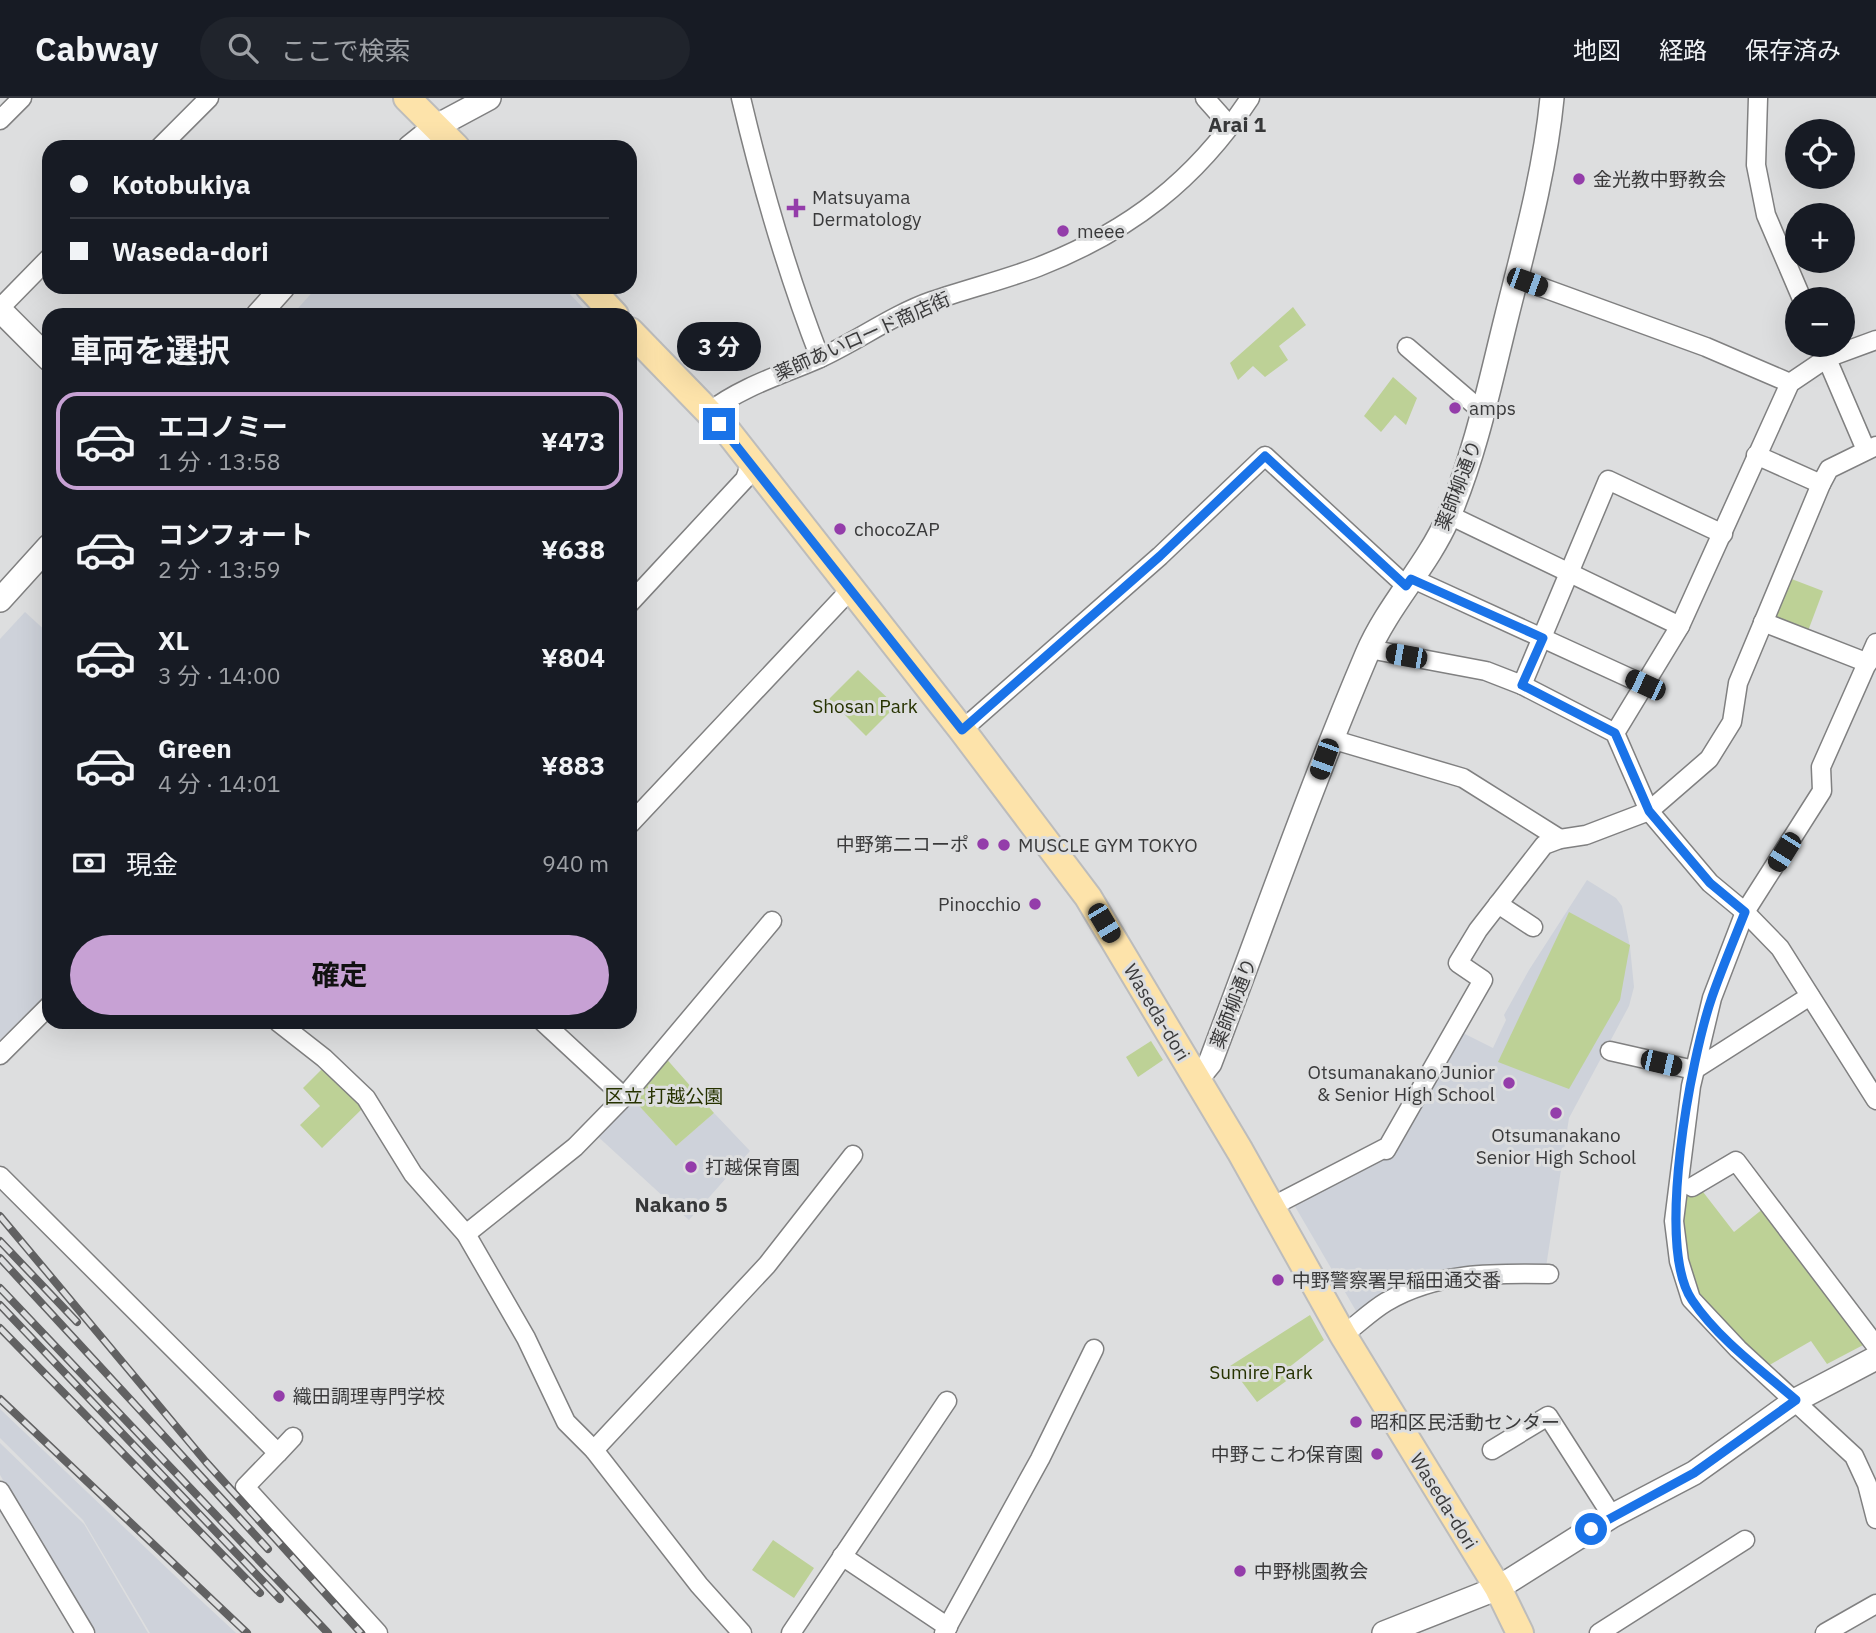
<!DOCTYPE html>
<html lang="ja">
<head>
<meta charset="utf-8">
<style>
	:root { --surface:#171b24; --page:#20242c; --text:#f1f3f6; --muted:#9ea1a6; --line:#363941; --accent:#c7a1d4 }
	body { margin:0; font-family:"IBM Plex Sans","Noto Sans JP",sans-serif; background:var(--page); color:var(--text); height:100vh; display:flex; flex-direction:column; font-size:26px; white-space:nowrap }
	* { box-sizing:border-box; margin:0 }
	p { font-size:23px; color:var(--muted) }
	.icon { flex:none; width:38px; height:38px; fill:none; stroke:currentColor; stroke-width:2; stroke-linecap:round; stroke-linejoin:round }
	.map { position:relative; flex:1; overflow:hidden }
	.side { position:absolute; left:42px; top:210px; width:595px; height:721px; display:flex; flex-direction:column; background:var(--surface); border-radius:21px; box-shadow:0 7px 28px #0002 }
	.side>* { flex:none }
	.guide { position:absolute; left:42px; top:42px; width:595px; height:154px; border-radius:21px; box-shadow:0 7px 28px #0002; display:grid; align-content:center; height:154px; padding:0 28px; background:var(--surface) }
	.controls { position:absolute; left:1785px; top:21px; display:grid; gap:14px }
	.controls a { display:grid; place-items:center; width:70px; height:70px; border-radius:50%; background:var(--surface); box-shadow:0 7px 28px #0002; font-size:35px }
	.end { position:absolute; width:32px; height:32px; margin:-16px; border:9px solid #1a73e8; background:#fff; box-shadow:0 0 0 4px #fff }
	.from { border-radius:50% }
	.bubble { position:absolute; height:49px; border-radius:24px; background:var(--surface); box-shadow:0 7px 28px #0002; font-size:23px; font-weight:700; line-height:49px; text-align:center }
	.car { position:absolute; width:21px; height:42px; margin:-21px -10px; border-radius:9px; box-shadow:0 0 5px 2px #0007; background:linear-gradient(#222 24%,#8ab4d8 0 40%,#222 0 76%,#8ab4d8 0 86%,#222 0) }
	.guide b { display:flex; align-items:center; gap:24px; height:66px; font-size:26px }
	.guide b+b { border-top:2px solid var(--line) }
	.guide i { width:18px; height:18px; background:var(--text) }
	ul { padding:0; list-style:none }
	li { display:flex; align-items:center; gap:21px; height:98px; margin:0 14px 10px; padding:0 14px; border:4px solid transparent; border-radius:21px }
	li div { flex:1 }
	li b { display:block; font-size:26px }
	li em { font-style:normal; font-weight:700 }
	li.on { border-color:var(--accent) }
	li>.icon { width:63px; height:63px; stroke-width:1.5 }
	h2 { padding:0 28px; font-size:32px; line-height:84px }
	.pay { display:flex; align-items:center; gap:18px; height:77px; padding:0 28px; font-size:26px }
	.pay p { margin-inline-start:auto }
	.primary-button { display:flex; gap:14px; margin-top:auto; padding:14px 28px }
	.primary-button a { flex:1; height:80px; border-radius:42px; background:var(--accent); color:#111; font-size:28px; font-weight:700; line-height:80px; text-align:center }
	header { display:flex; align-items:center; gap:42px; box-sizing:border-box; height:98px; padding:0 35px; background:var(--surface); border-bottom:2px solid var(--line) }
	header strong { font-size:33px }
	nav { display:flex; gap:38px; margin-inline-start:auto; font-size:24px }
	.search { width:490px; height:63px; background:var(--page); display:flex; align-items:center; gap:18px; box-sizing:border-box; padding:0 24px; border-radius:38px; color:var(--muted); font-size:26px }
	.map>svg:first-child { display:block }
</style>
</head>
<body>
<header>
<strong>Cabway</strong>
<div class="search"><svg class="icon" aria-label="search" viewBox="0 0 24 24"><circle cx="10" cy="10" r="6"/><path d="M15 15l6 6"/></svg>ここで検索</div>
<nav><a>地図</a><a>経路</a><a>保存済み</a></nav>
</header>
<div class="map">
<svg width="1876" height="1535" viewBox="0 0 1876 1535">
	<rect width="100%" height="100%" fill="#dddedf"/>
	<g fill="#ced2da">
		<path d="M317,189H563L590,217H292Z"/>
		<path d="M25,514L49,536V903L0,951V541Z"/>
		<path d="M1587,782L1616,800L1622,808L1630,849L1634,889L1629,908L1569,1020L1546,1169L1472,1167L1417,1184L1359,1218L1293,1105L1394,1051L1459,933L1493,950L1506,922L1504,917L1529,872Z"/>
		<path d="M630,998L676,1048L714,1015L750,1053L689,1122L594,1035Z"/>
		<path d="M0,1311L193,1495L236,1535H150L83,1422L0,1340Z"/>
		<path d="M0,1345L84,1426L148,1535H96L0,1377Z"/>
	</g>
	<g fill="#bdd196">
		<path d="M1293,209L1306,227L1279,248L1288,262L1265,279L1253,268L1238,282L1230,265Z"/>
		<path d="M1393,279L1417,300L1406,327L1395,317L1381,334L1364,318Z"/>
		<path d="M1789,480L1823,493L1808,533L1774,520Z"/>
		<path d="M858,572L896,608L866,638L829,601Z"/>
		<path d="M1569,814L1630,847L1620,902L1569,991L1498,964Z"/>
		<path d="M1151,943L1163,962L1138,979L1126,959Z"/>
		<path d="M664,958L714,1015L676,1048L630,998Z"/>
		<path d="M324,969L364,1009L322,1050L300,1027L320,1008L303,990Z"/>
		<path d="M1700,1090L1734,1134L1764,1110L1867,1245L1827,1266L1811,1243L1766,1269L1695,1199L1683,1148L1681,1100Z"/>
		<path d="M1310,1217L1324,1242L1283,1274L1289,1281L1257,1304L1230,1268Z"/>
		<path d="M773,1442L814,1470L794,1500L752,1472Z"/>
	</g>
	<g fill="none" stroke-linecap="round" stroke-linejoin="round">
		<defs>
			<g id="street">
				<path d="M741,0C762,89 787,175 820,260"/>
				<path d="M1205,0L1229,27"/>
				<path d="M1758,0L1756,67L1766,117L1802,201"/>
				<path d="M0,22L22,0"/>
				<path d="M160,49L209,0"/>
				<path d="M1516,180L1706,249L1790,285"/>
				<path d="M0,210L49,160"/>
				<path d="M1821,247L1866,352"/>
				<path d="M1407,249L1484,315"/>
				<path d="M709,314C741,289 781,277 818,261C856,244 892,217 932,203C967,191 1003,182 1038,169C1130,133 1196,82 1250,0"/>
				<path d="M1756,357L1821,386"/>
				<path d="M1449,417L1680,528"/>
				<path d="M1411,480L1645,587"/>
				<path d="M630,505L745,381L751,364"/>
				<path d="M1763,524L1868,565"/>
				<path d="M1876,545L1821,669L1822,693L1745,814L1712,900L1691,988L1674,1123L1679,1163L1691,1201L1738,1251L1854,1358L1867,1386L1876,1421"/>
				<path d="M1369,551L1486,573L1522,587L1608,382L1723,436"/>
				<path d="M1522,587L1615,635L1649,713L1710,785L1745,814L1780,850L1876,1002"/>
				<path d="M962,632L1160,458L1265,358L1406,488"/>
				<path d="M1615,635L1680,528L1790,285L1827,260L1876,242"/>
				<path d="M1331,641L1463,680L1560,741"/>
				<path d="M630,726L850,492"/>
				<path d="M1498,806L1533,829"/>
				<path d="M278,924L324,960L366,1000L413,1076L466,1136L526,1240L566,1324L594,1352L699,1487L742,1535"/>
				<path d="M543,924L624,999"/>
				<path d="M1610,953L1694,972L1810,898"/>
				<path d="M0,957L49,908"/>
				<path d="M0,1078L278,1355L245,1389L378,1535"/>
				<path d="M1692,1089L1736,1063L1876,1248"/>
				<path d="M1271,1109L1385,1050L1386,1052L1483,882L1458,865L1478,832L1544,747L1560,741L1586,737L1649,713L1709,661L1732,624L1738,585L1821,386L1829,371L1876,348"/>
				<path d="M466,1136L575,1049L624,999L772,823"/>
				<path d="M1343,1237C1358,1226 1371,1213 1386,1204C1437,1174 1492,1175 1549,1176"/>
				<path d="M594,1352L767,1167L853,1057"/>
				<path d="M1492,1352L1548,1318L1612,1418"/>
				<path d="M278,1355L293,1339"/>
				<path d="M0,1393L85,1535"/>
				<path d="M842,1458L948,1529"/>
				<path d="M791,1535L947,1303"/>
				<path d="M944,1535L1040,1361L1094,1251"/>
				<path d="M1599,1535L1745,1442"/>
				<path d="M1825,1535L1876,1506"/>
			</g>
			<g id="secondary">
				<path d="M410,49L435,29L489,0"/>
				<path d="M0,212L49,261"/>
				<path d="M258,217L283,189"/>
				<path d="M0,502L49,448"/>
				<path d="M1197,981L1210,965C1262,828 1310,690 1367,556C1388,507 1427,468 1448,420C1476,354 1490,285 1507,217C1525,145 1545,73 1552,0"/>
				<path d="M1384,1535L1498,1490L1612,1418L1694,1375L1796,1302L1876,1260"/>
			</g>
			<g id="primary">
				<path d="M407,0L456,49"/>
				<path d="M589,189L615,217"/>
				<path d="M630,233L729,335L962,632L1088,799L1240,1053L1343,1237L1498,1490L1520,1535"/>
			</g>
		</defs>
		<use href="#street" stroke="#808081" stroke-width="21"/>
		<use href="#secondary" stroke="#808081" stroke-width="26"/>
		<use href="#primary" stroke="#bcbcbc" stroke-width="30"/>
		<use href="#street" stroke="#fff" stroke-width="18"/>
		<use href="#secondary" stroke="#fff" stroke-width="23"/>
		<use href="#primary" stroke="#fde3aa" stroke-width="26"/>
		<defs>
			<g id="rail">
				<path d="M0,1118L206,1364L361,1535"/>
				<path d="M0,1143L77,1224"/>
				<path d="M0,1160L268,1451"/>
				<path d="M0,1190L328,1535"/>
				<path d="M0,1207L280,1501"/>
				<path d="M0,1230L260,1495"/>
				<path d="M0,1301L247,1535"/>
			</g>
		</defs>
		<use href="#rail" stroke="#616162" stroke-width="8"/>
		<use href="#rail" stroke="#dddedf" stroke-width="5" stroke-dasharray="16" stroke-linecap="butt"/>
	</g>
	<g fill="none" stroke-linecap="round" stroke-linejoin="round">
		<path stroke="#1a73e8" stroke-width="9" d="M719,326L962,632L1160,458L1265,358L1406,488L1411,481L1543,540L1522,587L1615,635L1649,713L1710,785L1745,814C1734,842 1722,870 1712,899C1691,960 1655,1148 1692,1202C1718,1241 1761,1272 1796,1302L1694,1375L1591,1431"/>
	</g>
	<g fill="#943daa" stroke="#dddedf" stroke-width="2.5">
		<circle cx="1579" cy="81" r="7"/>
		<path d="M792.5 99.5h7v7h7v7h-7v7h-7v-7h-7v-7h7z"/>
		<circle cx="1063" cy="133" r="7"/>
		<circle cx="1455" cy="310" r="7"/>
		<circle cx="840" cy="431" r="7"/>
		<circle cx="983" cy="746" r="7"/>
		<circle cx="1004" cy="747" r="7"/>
		<circle cx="1035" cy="806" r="7"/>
		<circle cx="1509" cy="985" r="7"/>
		<circle cx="1556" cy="1015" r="7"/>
		<circle cx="691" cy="1069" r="7"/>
		<circle cx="1278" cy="1182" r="7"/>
		<circle cx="279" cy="1298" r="7"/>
		<circle cx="1356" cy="1324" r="7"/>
		<circle cx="1377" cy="1356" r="7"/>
		<circle cx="1240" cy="1473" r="7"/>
	</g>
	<g text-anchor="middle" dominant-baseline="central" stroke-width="6" stroke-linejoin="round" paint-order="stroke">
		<g font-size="19" fill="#3a3a3b" stroke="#dddedf" text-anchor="start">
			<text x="1593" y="81">金光教中野教会</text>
			<text x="812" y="99">Matsuyama<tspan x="812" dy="22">Dermatology</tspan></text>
			<text x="1077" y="133">meee</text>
			<text x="1469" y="310">amps</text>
			<text x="854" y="431">chocoZAP</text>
			<text x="969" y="746" text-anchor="end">中野第二コーポ</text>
			<text x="1018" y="747">MUSCLE GYM TOKYO</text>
			<text x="1021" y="806" text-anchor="end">Pinocchio</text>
			<text x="1495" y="974" text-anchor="end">Otsumanakano Junior<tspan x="1495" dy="22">&amp; Senior High School</tspan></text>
			<text x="1556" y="1037" text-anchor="middle">Otsumanakano<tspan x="1556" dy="22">Senior High School</tspan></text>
			<text x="705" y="1069">打越保育園</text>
			<text x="1292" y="1182">中野警察署早稲田通交番</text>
			<text x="293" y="1298">織田調理専門学校</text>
			<text x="1370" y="1324">昭和区民活動センター</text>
			<text x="1363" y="1356" text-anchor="end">中野ここわ保育園</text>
			<text x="1254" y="1473">中野桃園教会</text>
		</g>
		<g font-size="19" fill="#3a3a3b" stroke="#dddedf">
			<text transform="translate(862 238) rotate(-24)">薬師あいロード商店街</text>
			<text transform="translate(1458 387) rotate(-69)">薬師柳通り</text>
			<text transform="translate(1233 905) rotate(-69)">薬師柳通り</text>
			<text transform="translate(1157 914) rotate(59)">Waseda-dori</text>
			<text transform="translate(1444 1403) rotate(58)">Waseda-dori</text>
		</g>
		<g font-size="19" fill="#263200" stroke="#dddedf">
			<text x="865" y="608">Shosan Park</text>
			<text x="664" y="998">区立 打越公園</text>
			<text x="1261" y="1274">Sumire Park</text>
		</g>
		<g font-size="21" font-weight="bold" fill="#363738" stroke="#dddedf">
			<text x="1237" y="26">Arai 1</text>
			<text x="681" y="1106">Nakano 5</text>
		</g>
	</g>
</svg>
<div class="controls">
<a><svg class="icon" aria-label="locate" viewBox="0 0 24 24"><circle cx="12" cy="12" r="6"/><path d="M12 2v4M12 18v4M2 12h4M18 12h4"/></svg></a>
<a>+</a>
<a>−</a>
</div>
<i class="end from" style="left:1591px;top:1431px"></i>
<i class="end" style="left:719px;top:326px"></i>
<div class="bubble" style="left:677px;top:224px;width:84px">3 分</div>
<i class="car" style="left:1527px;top:184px;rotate:110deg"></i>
<i class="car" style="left:1406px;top:558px;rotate:280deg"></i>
<i class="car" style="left:1645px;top:587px;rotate:295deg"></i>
<i class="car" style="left:1324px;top:661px;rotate:200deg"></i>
<i class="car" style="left:1784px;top:754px;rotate:212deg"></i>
<i class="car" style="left:1104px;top:825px;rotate:149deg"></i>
<i class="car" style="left:1661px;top:965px;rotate:103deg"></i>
<div class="guide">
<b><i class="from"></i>Kotobukiya</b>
<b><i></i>Waseda-dori</b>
</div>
<section class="side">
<h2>車両を選択</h2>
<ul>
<li class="on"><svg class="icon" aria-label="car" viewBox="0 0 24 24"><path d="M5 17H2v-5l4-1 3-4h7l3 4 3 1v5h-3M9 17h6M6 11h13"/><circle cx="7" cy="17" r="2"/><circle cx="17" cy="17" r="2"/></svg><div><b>エコノミー</b><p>1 分 · 13:58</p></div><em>¥473</em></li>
<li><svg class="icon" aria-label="car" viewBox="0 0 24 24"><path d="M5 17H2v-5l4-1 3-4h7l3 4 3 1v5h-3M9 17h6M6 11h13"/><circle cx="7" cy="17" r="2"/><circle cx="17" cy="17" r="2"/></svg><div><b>コンフォート</b><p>2 分 · 13:59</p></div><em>¥638</em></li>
<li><svg class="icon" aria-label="car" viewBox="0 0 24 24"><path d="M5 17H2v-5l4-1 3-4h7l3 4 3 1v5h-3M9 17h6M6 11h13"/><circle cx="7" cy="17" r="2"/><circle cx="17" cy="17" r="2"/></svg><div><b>XL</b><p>3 分 · 14:00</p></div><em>¥804</em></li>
<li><svg class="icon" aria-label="car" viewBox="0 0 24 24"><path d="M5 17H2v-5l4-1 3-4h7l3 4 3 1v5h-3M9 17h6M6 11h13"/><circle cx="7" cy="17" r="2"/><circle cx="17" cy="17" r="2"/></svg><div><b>Green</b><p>4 分 · 14:01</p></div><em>¥883</em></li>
</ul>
<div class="pay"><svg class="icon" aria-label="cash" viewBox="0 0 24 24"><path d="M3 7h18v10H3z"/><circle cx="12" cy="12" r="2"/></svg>現金<p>940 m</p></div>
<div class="primary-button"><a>確定</a></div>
</section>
</div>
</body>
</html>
